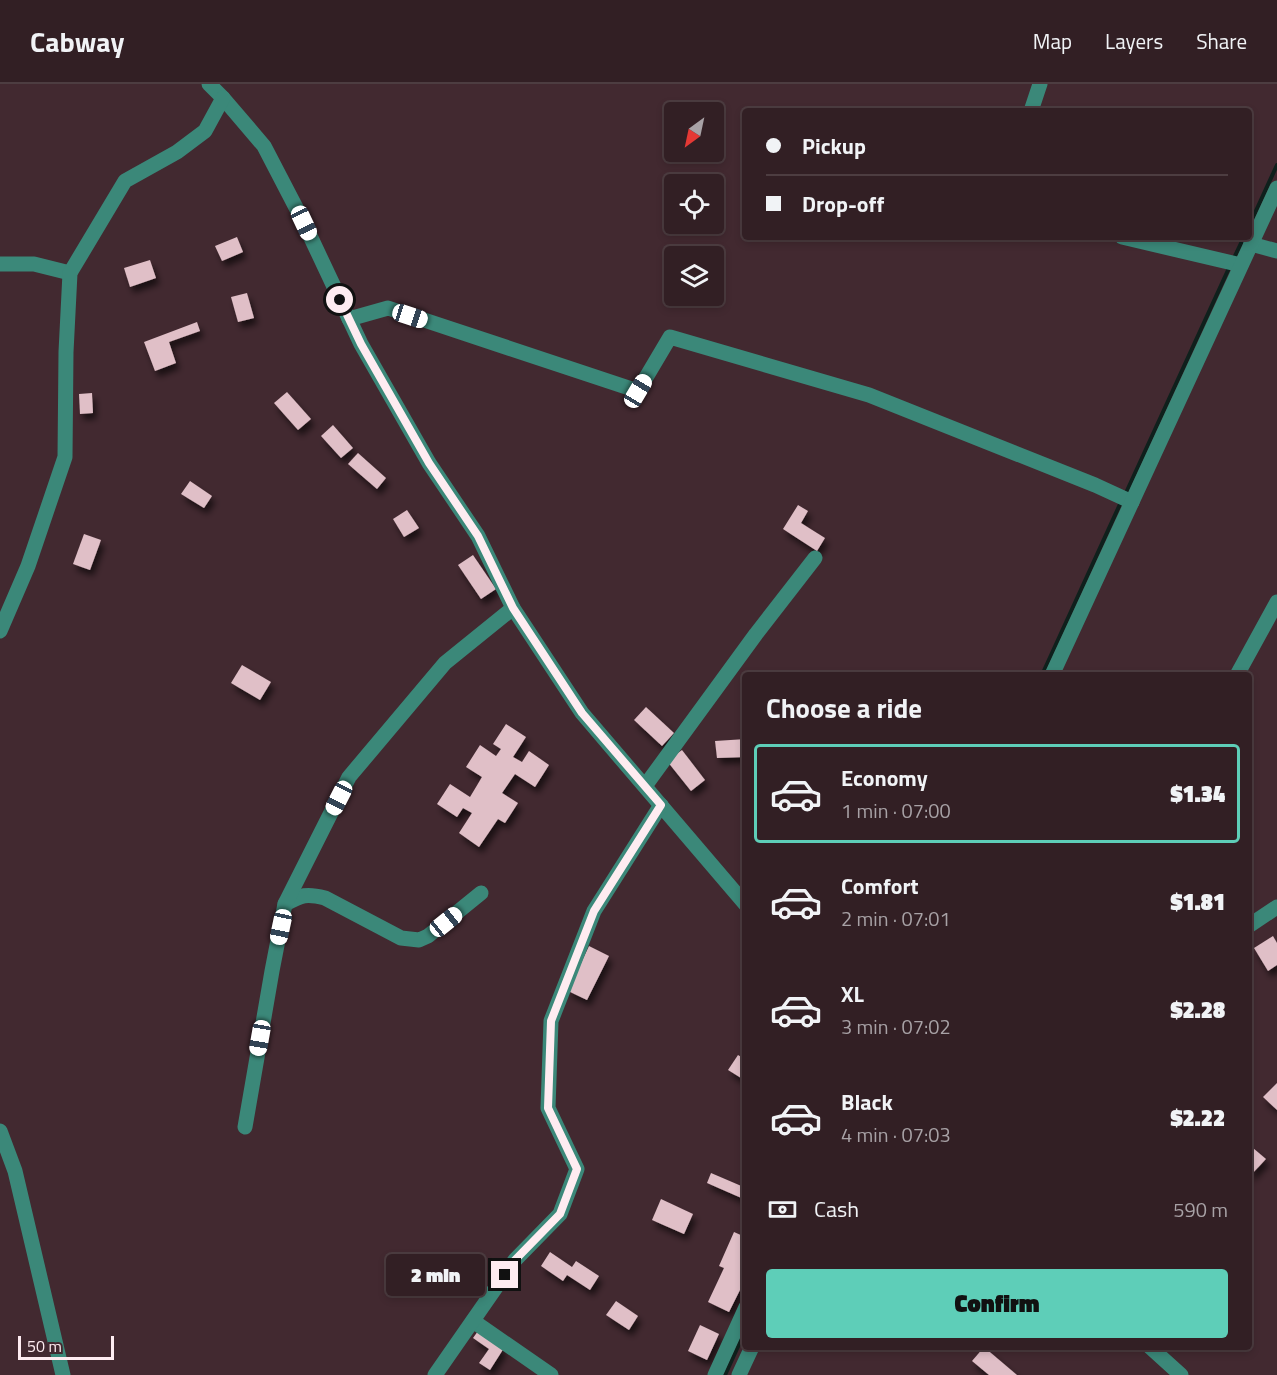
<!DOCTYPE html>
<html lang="en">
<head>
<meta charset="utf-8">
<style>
	:root { --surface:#321f24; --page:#3d2c31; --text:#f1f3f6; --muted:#a8a2a6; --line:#4d3d41; --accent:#5eceb8 }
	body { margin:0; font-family:"Titillium Web",sans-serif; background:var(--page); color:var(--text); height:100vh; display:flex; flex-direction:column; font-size:22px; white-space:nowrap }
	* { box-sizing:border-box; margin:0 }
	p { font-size:20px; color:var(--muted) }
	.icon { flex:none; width:33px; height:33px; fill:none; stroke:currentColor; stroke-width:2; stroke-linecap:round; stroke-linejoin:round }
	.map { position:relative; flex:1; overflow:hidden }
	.sheet { position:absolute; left:742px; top:588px; width:510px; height:678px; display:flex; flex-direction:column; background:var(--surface); border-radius:6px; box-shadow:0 3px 9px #0003,0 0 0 2px var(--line) }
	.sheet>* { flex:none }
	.hud { position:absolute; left:742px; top:24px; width:510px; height:132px; border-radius:6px; box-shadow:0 3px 9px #0003,0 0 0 2px var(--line); display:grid; align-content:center; height:132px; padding:0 24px; background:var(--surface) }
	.needle { width:39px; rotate:213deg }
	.buttons { position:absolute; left:664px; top:18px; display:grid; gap:12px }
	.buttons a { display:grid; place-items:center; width:60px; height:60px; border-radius:6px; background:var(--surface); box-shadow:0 3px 9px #0003,0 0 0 2px var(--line); font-size:30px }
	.scale { position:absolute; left:18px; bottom:15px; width:96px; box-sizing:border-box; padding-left:6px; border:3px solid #feecf1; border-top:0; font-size:16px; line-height:21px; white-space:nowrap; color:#feecf1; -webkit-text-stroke:4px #422930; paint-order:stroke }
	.end { position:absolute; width:27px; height:27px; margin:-14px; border:8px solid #feecf1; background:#111; box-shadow:0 0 0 3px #111 }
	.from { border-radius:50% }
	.bubble { position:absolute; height:42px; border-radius:6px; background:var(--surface); box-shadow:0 3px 9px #0003,0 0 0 2px var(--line); font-size:20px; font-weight:800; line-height:42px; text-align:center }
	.car { position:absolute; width:18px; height:36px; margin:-18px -9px; border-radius:8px; box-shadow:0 0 4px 2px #0007; background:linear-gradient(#fff 24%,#345 0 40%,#fff 0 76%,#345 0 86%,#fff 0) }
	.hud b { display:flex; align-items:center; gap:21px; height:57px; font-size:22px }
	.hud b+b { border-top:2px solid var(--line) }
	.hud i { width:15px; height:15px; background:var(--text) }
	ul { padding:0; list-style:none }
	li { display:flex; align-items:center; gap:18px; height:99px; margin:0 12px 9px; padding:0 12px; border:3px solid transparent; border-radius:6px }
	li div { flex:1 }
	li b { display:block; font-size:22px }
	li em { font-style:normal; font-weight:800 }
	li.on { border-color:var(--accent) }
	li>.icon { width:54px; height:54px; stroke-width:1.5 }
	h2 { padding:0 24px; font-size:27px; line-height:72px }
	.pay { display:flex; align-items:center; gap:15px; height:66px; padding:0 24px; font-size:22px }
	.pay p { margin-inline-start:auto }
	.primary-button { display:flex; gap:12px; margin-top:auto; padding:12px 24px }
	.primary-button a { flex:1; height:69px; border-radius:6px; background:var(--accent); color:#111; font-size:24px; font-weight:800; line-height:69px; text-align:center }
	header { display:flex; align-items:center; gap:36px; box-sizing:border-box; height:84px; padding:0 30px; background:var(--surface); border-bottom:2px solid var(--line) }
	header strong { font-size:28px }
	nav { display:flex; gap:33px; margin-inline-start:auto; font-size:21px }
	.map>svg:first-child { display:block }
</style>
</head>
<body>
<header>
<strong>Cabway</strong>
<nav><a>Map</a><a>Layers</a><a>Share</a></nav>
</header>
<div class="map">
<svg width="1277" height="1291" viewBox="0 0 1277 1291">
	<defs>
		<filter id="shadow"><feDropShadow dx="3.5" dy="6" stdDeviation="3" flood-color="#0009"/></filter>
	</defs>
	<rect width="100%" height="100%" fill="#422930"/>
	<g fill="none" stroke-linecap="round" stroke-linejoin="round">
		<g stroke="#0f201c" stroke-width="4">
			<path d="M1250,140L1277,81"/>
			<path d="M1234,174L1244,153"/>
			<path d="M1125,411L1229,184"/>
			<path d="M1042,591L1121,418"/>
			<path d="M725,1291L746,1245"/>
		</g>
	</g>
	<g fill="#e0bfc7" filter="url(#shadow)">
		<path d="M237,153L243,168L222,177L215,162Z"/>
		<path d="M150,176L156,194L130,203L124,184Z"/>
		<path d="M247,209L254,234L238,238L231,213Z"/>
		<path d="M197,238L200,247L169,258L176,279L155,287L144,258Z"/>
		<path d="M287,308L311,335L298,346L274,319Z"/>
		<path d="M92,309L93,329L80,330L79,310Z"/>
		<path d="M333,341L353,364L341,374L321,352Z"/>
		<path d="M358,369L386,394L377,405L348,380Z"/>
		<path d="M190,397L212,412L204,424L181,410Z"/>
		<path d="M798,421L808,427L801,439L825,454L817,467L783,445Z"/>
		<path d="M407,426L419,444L404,453L393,435Z"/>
		<path d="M84,450L101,456L90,486L73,480Z"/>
		<path d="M473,471L496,505L481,515L458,481Z"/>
		<path d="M242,581L271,598L260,616L231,599Z"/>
		<path d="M646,623L674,649L662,662L634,636Z"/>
		<path d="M506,640L526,653L513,673L522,678L529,667L549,681L535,703L515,690L502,709L518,719L505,739L498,735L479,763L459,749L472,729L463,724L457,733L437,720L450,700L470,713L482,693L466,683L480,661L496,672L501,665L493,660Z"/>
		<path d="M746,655V673L717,674L715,657Z"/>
		<path d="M682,666L705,696L691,707L667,677Z"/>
		<path d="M1273,852L1277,859V881L1268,887L1254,864Z"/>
		<path d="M589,862L609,872L587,916L568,907Z"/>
		<path d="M738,971L746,976V997L728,986Z"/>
		<path d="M1277,999V1026L1263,1013Z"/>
		<path d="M1253,1064L1266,1075L1250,1092V1068Z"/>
		<path d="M711,1089L746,1104V1116L707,1099Z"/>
		<path d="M661,1115L693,1130L684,1150L652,1136Z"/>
		<path d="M746,1146V1179L740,1191L746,1194L729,1228L708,1218L724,1184L719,1182L734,1148L743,1152Z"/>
		<path d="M550,1168L572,1183L576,1177L599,1192L590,1206L567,1191L563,1197L541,1182Z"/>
		<path d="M616,1217L638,1232L629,1246L606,1231Z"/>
		<path d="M700,1241L719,1250L707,1276L688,1267Z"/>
		<path d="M478,1247L504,1264L490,1286L479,1279L489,1265L473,1254Z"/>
		<path d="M984,1263L1017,1291H989L972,1277Z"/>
	</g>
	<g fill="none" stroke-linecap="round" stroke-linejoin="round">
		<g stroke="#3b8879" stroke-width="15">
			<path d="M209,0L223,14L264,62L304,139L361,260L429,379L478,452L513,524L582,629L746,821"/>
			<path d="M1031,27L1040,0"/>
			<path d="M1122,153L1241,181"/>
			<path d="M1251,160L1277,167"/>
			<path d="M0,180H34L70,189"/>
			<path d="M349,235L388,224L638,307L670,253L869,311L1095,401L1132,418"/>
			<path d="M0,547L28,482L65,373L66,268L70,189L125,97L177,68L205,47L223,14"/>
			<path d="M1052,591L1277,104"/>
			<path d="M1237,591L1277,518"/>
			<path d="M645,702L756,550L815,474"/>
			<path d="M285,820C302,811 306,809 325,814L401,854L419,856L428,852L481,809"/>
			<path d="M1250,841L1277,823"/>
			<path d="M245,1043L272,887L285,820L349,693L445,579L513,524"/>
			<path d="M0,1047L15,1087L63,1291"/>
			<path d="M473,1237L551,1291"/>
			<path d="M1150,1263L1181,1291"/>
			<path d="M435,1291L515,1176L560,1130L577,1085L548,1024L551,937L594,827L661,721"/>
			<path d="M715,1291L746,1223"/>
			<path d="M739,1291L752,1263"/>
		</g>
	</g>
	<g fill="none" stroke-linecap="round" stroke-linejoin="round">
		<path stroke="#feecf1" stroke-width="8" d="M340,216L361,260L429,379L478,452L513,524L582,629L661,721L594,827L551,937L548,1024L577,1085L560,1130L515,1176L505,1191"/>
	</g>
</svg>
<div class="buttons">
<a><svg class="needle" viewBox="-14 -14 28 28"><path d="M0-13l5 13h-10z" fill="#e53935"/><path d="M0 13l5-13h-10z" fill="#a8a2a6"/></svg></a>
<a><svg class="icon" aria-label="locate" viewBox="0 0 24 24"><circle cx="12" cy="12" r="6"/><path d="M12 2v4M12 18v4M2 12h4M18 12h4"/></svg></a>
<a><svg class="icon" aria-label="layers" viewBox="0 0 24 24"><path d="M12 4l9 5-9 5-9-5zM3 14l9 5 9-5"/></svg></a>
</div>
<div class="scale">50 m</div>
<i class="end from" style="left:340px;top:216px"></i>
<i class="end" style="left:505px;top:1191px"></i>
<div class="bubble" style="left:386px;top:1170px;width:99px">2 min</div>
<i class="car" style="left:304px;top:139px;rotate:155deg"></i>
<i class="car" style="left:410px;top:232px;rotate:108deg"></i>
<i class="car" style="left:638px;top:307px;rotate:31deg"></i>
<i class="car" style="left:339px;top:714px;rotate:207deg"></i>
<i class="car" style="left:446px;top:838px;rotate:51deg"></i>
<i class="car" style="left:281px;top:843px;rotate:192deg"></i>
<i class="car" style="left:260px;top:954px;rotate:190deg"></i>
<div class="hud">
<b><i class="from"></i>Pickup</b>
<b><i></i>Drop-off</b>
</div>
<section class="sheet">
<h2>Choose a ride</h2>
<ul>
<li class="on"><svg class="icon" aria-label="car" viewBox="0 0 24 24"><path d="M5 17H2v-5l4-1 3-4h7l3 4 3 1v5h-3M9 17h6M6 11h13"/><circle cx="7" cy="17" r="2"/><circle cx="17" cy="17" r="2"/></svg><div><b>Economy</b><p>1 min · 07:00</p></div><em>$1.34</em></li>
<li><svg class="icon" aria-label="car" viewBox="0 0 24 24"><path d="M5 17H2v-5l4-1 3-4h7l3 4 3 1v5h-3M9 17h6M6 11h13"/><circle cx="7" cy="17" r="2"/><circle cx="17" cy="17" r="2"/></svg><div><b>Comfort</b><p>2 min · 07:01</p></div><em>$1.81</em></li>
<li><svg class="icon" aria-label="car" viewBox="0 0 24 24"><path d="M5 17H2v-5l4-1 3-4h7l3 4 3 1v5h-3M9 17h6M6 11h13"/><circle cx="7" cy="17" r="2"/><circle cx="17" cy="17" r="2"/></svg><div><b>XL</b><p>3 min · 07:02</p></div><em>$2.28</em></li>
<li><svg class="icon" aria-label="car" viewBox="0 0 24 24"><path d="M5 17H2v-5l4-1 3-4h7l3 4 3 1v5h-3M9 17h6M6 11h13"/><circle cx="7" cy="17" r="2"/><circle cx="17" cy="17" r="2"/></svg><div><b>Black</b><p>4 min · 07:03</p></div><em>$2.22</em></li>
</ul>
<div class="pay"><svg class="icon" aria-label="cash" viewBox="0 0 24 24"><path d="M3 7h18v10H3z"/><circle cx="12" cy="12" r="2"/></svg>Cash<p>590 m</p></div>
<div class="primary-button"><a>Confirm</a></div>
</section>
</div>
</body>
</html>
